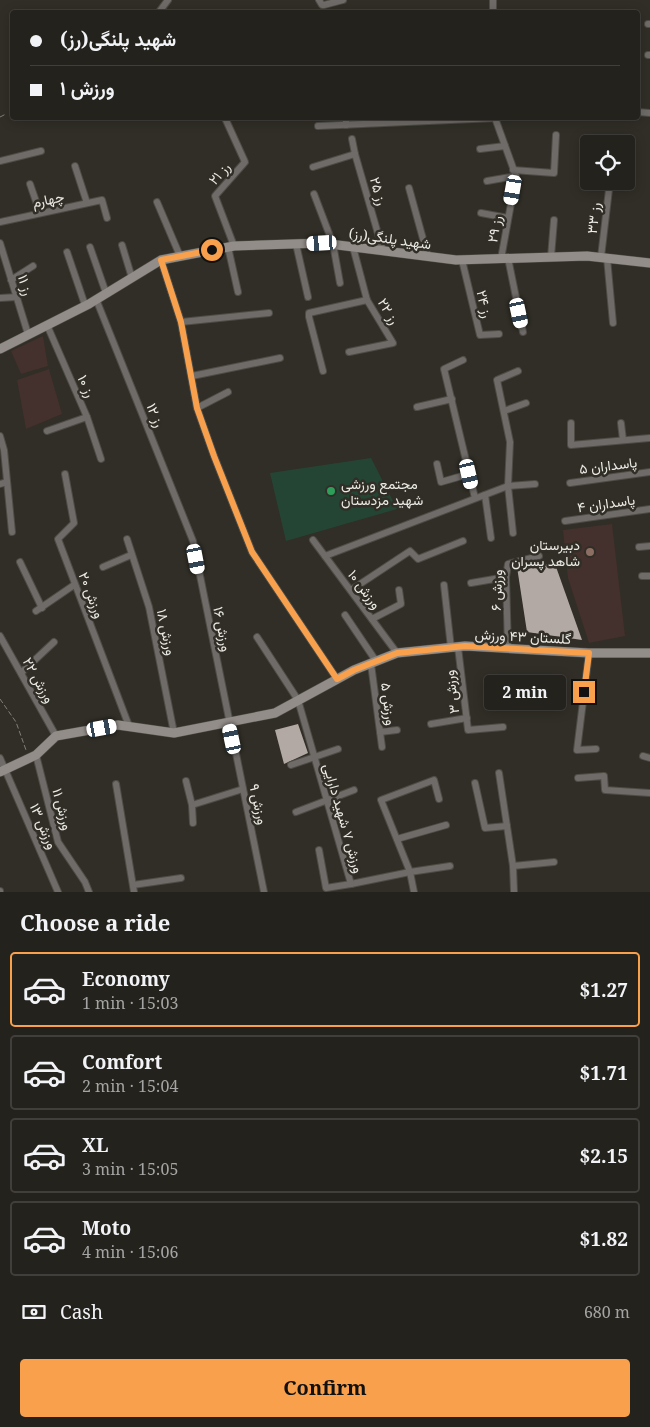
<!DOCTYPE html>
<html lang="en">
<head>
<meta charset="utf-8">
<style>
	:root { --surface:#24221c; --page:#302f29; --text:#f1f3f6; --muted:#a3a4a3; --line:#413f3b; --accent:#f9a04c }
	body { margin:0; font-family:"Noto Serif",Vazirmatn,serif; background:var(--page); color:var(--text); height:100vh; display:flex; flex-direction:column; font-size:19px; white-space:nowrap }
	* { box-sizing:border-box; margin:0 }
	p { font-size:16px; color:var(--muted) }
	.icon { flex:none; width:28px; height:28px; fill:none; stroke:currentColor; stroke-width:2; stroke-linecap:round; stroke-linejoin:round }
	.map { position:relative; height:892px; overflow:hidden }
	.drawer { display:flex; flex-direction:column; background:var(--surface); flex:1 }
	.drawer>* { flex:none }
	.top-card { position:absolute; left:10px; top:10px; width:630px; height:110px; border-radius:5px; box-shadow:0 2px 12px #0003,0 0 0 1px var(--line); display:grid; align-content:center; height:110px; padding:0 20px; background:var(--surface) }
	.fabs { position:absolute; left:580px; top:135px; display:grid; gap:10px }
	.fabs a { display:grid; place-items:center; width:55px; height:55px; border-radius:5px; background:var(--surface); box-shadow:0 2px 12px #0003,0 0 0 1px var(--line); font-size:25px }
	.end { position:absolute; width:22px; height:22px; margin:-11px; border:6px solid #f9a04c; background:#111; box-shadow:0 0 0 2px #111 }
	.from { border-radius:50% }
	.bubble { position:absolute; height:35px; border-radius:5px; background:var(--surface); box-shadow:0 2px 12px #0003,0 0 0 1px var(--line); font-size:16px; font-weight:700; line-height:35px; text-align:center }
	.car { position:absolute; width:15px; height:30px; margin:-15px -8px; border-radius:6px; box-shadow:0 0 4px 1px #0007; background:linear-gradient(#fff 24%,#345 0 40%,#fff 0 76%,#345 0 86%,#fff 0) }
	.top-card b { display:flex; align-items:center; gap:18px; height:48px; font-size:19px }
	.top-card b+b { border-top:1px solid var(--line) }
	.top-card i { width:12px; height:12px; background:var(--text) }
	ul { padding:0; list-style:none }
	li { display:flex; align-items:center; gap:15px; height:75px; margin:0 10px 8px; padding:0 10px; border:2px solid var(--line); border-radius:5px }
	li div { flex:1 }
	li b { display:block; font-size:19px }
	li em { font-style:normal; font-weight:700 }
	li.on { border-color:var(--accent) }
	li>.icon { width:45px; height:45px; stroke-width:1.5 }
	h2 { padding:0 20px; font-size:22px; line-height:60px }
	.pay { display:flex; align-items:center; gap:12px; height:55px; padding:0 20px; font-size:19px }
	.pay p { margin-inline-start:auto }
	.primary-button { display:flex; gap:10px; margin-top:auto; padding:10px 20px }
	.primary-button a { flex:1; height:58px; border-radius:5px; background:var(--accent); color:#111; font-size:20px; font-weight:700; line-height:58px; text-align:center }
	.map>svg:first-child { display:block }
</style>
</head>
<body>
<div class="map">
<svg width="650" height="892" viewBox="0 0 650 892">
	<rect width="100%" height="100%" fill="#302e26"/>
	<g fill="#44302c">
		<path d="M43,336L48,366L21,374L11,351Z"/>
		<path d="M49,369L62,414L26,429L17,380Z"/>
		<path d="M612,524L625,636L589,643L568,578L563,530Z"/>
	</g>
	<path fill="#254534" d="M371,458L397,509L286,541L270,473Z"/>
	<g fill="#b3a9a4">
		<path d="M527,564H555L582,640L527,632L517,567Z"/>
		<path d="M298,724L308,753L284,764L275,730Z"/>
	</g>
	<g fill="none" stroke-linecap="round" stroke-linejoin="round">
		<defs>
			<g id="street">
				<path d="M319,0L322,5H324L343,0"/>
				<path d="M493,0V12"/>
				<path d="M159,12L168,0"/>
				<path d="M648,24H650"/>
				<path d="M648,55H650"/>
				<path d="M638,112L650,113"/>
				<path d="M225,118L245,162L215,196L234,246"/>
				<path d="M346,118V125"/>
				<path d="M495,118L516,176L501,259"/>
				<path d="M318,126L495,118"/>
				<path d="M352,139L355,154L383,251"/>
				<path d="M480,149L505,146"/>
				<path d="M0,161L41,151"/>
				<path d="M75,166L87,203"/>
				<path d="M313,167L355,154"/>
				<path d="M513,170L554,173L556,135"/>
				<path d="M487,181L516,176"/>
				<path d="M30,184L40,213"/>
				<path d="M409,188L428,257"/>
				<path d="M314,194L333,244L340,283"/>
				<path d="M157,202L180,256"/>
				<path d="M481,213L508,218"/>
				<path d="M0,222L102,200L107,218"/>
				<path d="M0,243L28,334"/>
				<path d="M296,244L308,297"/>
				<path d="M122,245L132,278"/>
				<path d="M90,247L106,293"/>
				<path d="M228,247L238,292"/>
				<path d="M67,252L85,305"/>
				<path d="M551,257L554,220"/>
				<path d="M601,257L610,181"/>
				<path d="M508,258L523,332"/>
				<path d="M607,258L613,323"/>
				<path d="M161,260L181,322L197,408L214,456L252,552L337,679"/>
				<path d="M462,260L480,335L499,334"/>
				<path d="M11,280L33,266"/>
				<path d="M0,298L17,297"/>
				<path d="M96,299L193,541L264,892"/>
				<path d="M181,322L269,313"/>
				<path d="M47,325L87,417L101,459"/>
				<path d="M349,352L393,343L367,300L353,247"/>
				<path d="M463,360L444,369L475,498"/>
				<path d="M323,371L309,317V313L367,300"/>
				<path d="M192,376L280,358"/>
				<path d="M417,407L452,399"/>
				<path d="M197,408L228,392"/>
				<path d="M504,411L526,403"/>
				<path d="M571,423V445L650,438"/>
				<path d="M621,423L623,440"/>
				<path d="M47,431L87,417"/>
				<path d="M0,436L4,450L12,532"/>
				<path d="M437,464L441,482L469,474"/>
				<path d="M65,474L74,523L58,539L129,726"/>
				<path d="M570,483L650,472"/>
				<path d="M0,484L7,482"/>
				<path d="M485,495L491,538"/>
				<path d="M565,521L650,509"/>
				<path d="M513,533L508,486L510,442L497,380L518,371"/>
				<path d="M127,539L149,607L174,733"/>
				<path d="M313,540L397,653"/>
				<path d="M639,547L650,546"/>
				<path d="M325,556L508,486L535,484"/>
				<path d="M20,562L42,608"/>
				<path d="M103,567L131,555"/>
				<path d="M642,576H650"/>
				<path d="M471,583L506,577"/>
				<path d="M444,585L451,648"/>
				<path d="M351,590L410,551L418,559L463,541"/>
				<path d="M36,611L74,585"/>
				<path d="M345,615L376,661"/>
				<path d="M372,619L401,604L399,590"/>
				<path d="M0,636L56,736"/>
				<path d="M257,637L298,700L351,884L410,872L450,866"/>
				<path d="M458,647L468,730L503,727"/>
				<path d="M508,649L506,577L508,564L539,556"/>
				<path d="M589,653L577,750L596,749"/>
				<path d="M371,664L382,747"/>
				<path d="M21,673L54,642"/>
				<path d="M431,724L467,718"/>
				<path d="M380,732L397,730"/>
				<path d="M36,755L58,842L85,882L89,892"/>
				<path d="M643,756L650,758"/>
				<path d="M0,758L58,892"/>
				<path d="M291,765L338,749"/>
				<path d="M499,773L513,866L514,892"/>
				<path d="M578,778L604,776L605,790L650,793"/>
				<path d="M186,781L192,805L193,823"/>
				<path d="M475,783L485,828L507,826"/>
				<path d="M116,784L134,892"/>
				<path d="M192,805L243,789"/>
				<path d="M296,812L354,790"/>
				<path d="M397,839L446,825"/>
				<path d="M319,850L326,888L351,884"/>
				<path d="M513,866L554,862"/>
				<path d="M133,885L181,878"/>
				<path d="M0,891V892"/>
				<path d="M414,892L410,872L381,800L434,780L439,799"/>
			</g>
			<g id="secondary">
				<path d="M0,349L89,304L161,260L234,246L322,243L456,260L587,256L650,263"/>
				<path d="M0,772L36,755L56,736L118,725L174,733L275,713L354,670L397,653L465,646L589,653H650"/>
			</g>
		</defs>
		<use href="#street" stroke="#4e4c45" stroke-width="8"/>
		<use href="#secondary" stroke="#4e4c45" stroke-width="10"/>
		<g stroke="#817f78" stroke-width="1" stroke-dasharray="5 2.5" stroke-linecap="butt">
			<path d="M0,117L6,114"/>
			<path d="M0,699L16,722L26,750"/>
		</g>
		<use href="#street" stroke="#6f6b68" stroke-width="6"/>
		<use href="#secondary" stroke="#938d89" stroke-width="9"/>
	</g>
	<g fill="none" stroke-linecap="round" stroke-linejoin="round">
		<path stroke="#f9a04c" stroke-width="6" d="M212,250L161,260L181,322L197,408L214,456L252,552L337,679L354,670L397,653L465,646L589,653L584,692"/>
	</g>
	<circle fill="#2e9e5b" stroke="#302e26" stroke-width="2" cx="331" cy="491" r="5"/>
	<circle fill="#8d6e63" stroke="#302e26" stroke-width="2" cx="590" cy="552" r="5"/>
	<g text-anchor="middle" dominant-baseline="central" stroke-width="5" stroke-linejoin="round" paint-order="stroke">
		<g font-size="14" fill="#eceae5" stroke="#302e26">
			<text transform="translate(219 173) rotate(-48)">رز ۲۱</text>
			<text transform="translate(379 191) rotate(74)">رز ۲۵</text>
			<text transform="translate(48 199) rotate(-12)">چهارم</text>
			<text transform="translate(593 218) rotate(-84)">رز ۳۳</text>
			<text transform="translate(494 229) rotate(-80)">رز ۲۹</text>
			<text transform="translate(390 238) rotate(8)">شهید پلنگی(رز)</text>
			<text transform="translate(26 285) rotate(73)">رز ۱۱</text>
			<text transform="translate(485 304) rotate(77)">رز ۲۴</text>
			<text transform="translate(389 311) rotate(59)">رز ۲۲</text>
			<text transform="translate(87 386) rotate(66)">رز ۱۰</text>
			<text transform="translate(156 415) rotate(68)">رز ۱۲</text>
			<text transform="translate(608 465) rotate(-7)">پاسداران ۵</text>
			<text transform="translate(606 503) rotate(-8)">پاسداران ۴</text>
			<text transform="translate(365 589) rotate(53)">ورزش ۱۰</text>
			<text transform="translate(496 590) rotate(-88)">ورزش ۶</text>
			<text transform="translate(92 595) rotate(69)">ورزش ۲۰</text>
			<text transform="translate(223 629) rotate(79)">ورزش ۱۶</text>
			<text transform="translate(167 632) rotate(78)">ورزش ۱۸</text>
			<text transform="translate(523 636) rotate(3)">گلستان ۴۳ ورزش</text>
			<text transform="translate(39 680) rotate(61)">ورزش ۲۲</text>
			<text transform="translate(451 692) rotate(-97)">ورزش ۳</text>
			<text transform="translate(389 704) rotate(83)">ورزش ۵</text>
			<text transform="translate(259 804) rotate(78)">ورزش ۹</text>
			<text transform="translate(63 809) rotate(75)">ورزش ۱۱</text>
			<text transform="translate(344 818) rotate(74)">ورزش ۷ شهید دارایی</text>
			<text transform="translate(44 826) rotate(67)">ورزش ۱۳</text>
		</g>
		<g font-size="14" fill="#eceae5" stroke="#302e26" text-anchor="start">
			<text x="341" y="483">مجتمع ورزشی<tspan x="341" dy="16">شهید مزدستان</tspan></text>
			<text x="580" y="544" text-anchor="end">دبیرستان<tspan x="580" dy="16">شاهد پسران</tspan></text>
		</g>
	</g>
</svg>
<div class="fabs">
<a><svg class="icon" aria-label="locate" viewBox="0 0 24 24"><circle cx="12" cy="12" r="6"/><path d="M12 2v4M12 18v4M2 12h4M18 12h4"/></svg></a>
</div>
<i class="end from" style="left:212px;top:250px"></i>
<i class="end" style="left:584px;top:692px"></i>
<div class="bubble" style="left:484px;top:675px;width:82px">2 min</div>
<i class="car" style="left:513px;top:190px;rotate:190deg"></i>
<i class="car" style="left:322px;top:243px;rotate:267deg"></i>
<i class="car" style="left:519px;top:313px;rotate:168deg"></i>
<i class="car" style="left:469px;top:474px;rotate:167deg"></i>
<i class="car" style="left:196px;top:559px;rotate:169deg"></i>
<i class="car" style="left:102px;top:728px;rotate:80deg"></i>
<i class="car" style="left:232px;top:739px;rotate:348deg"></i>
<div class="top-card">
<b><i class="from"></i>شهید پلنگی(رز)</b>
<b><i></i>ورزش ۱</b>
</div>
</div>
<section class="drawer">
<h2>Choose a ride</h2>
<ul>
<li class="on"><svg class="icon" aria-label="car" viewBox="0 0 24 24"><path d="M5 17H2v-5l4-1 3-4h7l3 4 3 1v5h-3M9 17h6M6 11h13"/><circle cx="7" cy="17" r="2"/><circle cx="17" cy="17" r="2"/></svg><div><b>Economy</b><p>1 min · 15:03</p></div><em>$1.27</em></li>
<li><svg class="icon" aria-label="car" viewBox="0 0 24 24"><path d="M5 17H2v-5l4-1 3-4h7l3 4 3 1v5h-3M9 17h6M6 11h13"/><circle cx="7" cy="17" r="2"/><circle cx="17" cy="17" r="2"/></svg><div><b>Comfort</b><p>2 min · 15:04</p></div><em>$1.71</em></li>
<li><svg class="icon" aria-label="car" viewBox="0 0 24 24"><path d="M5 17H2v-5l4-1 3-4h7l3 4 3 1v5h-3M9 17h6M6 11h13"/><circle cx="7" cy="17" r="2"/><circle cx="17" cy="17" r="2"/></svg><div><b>XL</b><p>3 min · 15:05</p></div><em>$2.15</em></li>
<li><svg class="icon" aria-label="car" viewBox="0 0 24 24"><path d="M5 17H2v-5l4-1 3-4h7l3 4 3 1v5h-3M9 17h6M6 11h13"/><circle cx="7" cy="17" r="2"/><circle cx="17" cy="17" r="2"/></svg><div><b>Moto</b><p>4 min · 15:06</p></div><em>$1.82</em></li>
</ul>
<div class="pay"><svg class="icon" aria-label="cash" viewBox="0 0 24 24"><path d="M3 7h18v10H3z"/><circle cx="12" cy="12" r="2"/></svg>Cash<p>680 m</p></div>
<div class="primary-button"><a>Confirm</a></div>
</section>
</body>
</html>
